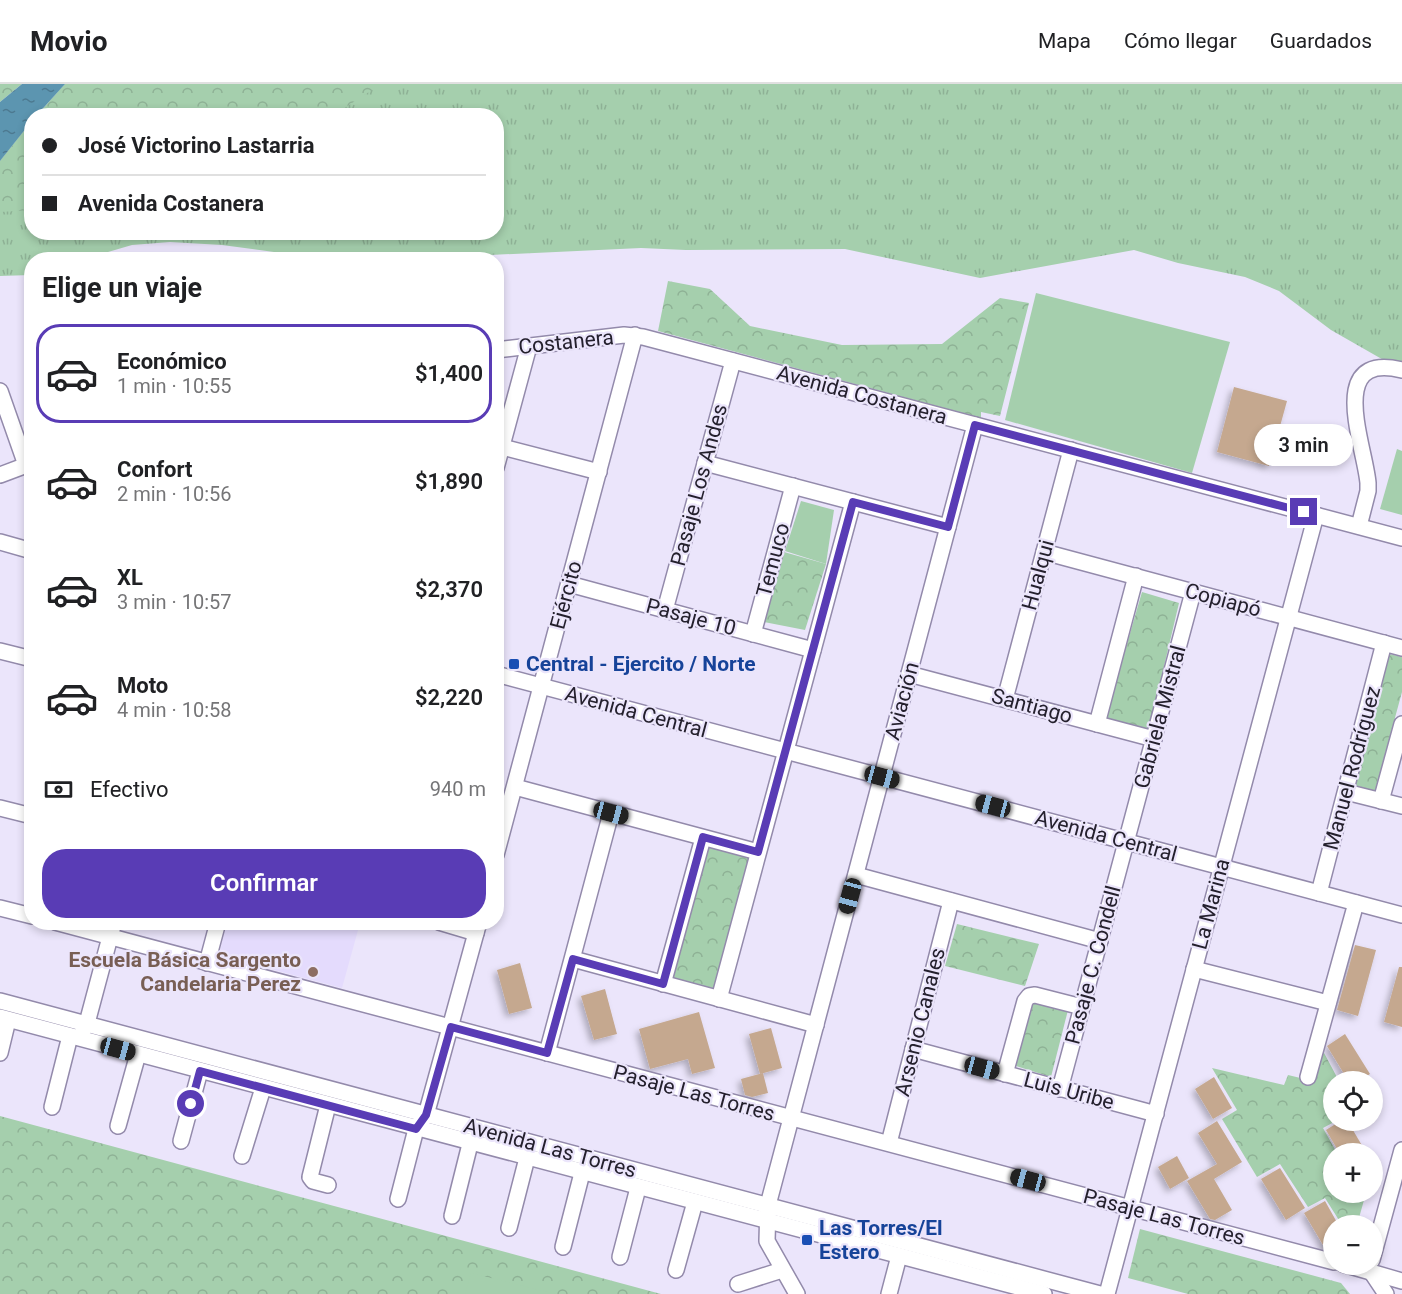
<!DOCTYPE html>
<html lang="es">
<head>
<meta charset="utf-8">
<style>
	:root { --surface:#fff; --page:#f2f2f2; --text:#202124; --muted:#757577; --line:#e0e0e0; --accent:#593cb5 }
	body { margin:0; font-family:Roboto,sans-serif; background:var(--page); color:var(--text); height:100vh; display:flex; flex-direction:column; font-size:22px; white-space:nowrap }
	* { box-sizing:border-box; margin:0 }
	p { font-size:20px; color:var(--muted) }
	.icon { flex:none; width:33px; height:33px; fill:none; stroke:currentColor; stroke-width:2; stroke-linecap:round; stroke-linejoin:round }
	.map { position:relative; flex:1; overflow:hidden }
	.side { position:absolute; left:24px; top:168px; width:480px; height:678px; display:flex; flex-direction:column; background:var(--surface); border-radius:24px; box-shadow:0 3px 9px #0003 }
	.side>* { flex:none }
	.top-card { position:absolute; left:24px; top:24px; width:480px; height:132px; border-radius:24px; box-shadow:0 3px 9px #0003; display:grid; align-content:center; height:132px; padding:0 18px; background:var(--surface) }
	.controls { position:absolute; left:1323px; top:987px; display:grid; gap:12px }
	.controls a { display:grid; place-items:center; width:60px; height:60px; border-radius:50%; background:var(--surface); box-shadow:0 3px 9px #0003; font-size:30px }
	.end { position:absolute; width:27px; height:27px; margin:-14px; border:8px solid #593cb5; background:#fff; box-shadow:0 0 0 3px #fff }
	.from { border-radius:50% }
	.bubble { position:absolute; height:42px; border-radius:21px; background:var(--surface); box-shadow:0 3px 9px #0003; font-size:20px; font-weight:600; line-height:42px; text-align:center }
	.car { position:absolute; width:18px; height:36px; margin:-18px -9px; border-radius:8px; box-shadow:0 0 4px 2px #0007; background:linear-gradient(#222 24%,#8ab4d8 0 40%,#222 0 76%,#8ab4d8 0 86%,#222 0) }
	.top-card b { display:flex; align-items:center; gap:21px; height:57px; font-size:22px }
	.top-card b+b { border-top:2px solid var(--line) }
	.top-card i { width:15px; height:15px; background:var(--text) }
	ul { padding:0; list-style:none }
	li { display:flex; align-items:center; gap:18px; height:99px; margin:0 12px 9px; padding:0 6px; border:3px solid transparent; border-radius:24px }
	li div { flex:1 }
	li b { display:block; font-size:22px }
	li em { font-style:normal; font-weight:600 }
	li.current { border-color:var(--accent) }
	li>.icon { width:54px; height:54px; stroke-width:1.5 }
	h2 { padding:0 18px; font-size:27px; line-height:72px }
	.pay { display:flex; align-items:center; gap:15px; height:66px; padding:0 18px; font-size:22px }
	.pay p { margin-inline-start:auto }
	.action { display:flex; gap:12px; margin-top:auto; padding:12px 18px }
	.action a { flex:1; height:69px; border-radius:24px; background:var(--accent); color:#fff; font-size:24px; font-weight:600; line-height:69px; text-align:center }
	header { display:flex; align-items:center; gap:36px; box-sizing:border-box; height:84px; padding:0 30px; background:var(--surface); border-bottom:2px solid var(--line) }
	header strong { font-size:28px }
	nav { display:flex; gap:33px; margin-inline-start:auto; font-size:21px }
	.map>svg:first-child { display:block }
</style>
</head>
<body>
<header>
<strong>Movio</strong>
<nav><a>Mapa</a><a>Cómo llegar</a><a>Guardados</a></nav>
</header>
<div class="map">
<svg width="1402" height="1210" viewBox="0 0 1402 1210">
	<defs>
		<pattern id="grass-tufts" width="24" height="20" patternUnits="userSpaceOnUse" patternTransform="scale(1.5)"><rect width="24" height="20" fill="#a5cfad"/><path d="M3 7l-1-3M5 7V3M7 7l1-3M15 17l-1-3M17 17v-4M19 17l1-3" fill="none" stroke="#8eb195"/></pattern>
		<pattern id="forest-crowns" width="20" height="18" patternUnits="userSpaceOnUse" patternTransform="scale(1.5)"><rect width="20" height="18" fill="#a5cfad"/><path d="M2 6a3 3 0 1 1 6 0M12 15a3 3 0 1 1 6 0" fill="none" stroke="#8eb195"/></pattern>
		<pattern id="water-ripples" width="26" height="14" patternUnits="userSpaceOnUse" patternTransform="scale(1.5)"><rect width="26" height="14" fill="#5c95b0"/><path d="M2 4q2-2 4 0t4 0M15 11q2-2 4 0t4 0" fill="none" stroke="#4c7990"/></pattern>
		<filter id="shadow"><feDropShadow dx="-3.5" dy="3.5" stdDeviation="3" flood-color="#0004"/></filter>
	</defs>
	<rect width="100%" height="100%" fill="#ebe5fb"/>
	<path fill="#e4dbfd" d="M227,839V838L360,839L342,904L219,871Z"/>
	<path fill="url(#grass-tufts)" d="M65,0H1402V283L1394,282L1331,246L1279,207L1245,193L1178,179L1134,166L980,194L845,165L686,166L641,164L405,175L367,176L334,170L303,172L222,161L170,158L132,161L84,175L32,176L31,191L0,192V77L31,38L32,148H496V32L37,31Z"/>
	<g fill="url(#forest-crowns)">
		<path d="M0,0H22L0,18Z"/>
		<path d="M65,0H381L334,31L37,32Z"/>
		<path d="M31,38V126L0,128V77Z"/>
		<path d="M668,197L710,205L750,242L842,261L942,260L1000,214L1029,219L1000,332L981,328V334L658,247Z"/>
		<path d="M784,468L826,480L805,546L764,538Z"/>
		<path d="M1142,508L1179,519L1149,646L1105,635Z"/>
		<path d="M1385,569L1402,573V608L1375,707L1354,701Z"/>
		<path d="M708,762L751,773L715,905L672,894Z"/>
		<path d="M957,840L1039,860L1025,902L945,882Z"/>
		<path d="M1032,917L1068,926L1051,993L1016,982Z"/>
		<path d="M1323,967L1339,997L1334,998L1333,1010L1328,1014L1333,1024L1334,1036L1336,1037L1323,1044L1337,1069L1334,1070V1108L1366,1109L1357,1141H1342L1325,1114L1308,1123L1280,1080L1257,1093L1222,1035L1237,1026L1212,984L1284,1001L1288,991L1313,997Z"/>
		<path d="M0,1032L661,1210H0Z"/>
		<path d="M1140,1145L1341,1199L1350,1210H1188L1128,1194Z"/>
	</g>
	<g fill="#a5cfad">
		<path d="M1036,209L1230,258L1192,389L1005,336Z"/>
		<path d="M1397,365L1402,367V431L1380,425Z"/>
		<path d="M801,417L834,426L826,480L785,467Z"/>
		<path d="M471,1189L556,1210H465Z"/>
	</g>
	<path fill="url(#water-ripples)" d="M22,0H65L37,31L32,32L31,38L0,77V18Z"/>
	<g fill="#c5a88f" filter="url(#shadow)">
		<path d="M1234,303L1287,317L1269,382L1217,368Z"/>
		<path d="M1355,861L1376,866L1358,932L1337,926Z"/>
		<path d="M520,879L532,924L509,930L497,886Z"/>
		<path d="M1399,883H1402V943L1384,938Z"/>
		<path d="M605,905L617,950L594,956L581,912Z"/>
		<path d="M699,928L715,984L692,990L688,975L650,985L639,945Z"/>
		<path d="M771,944L782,984L760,990L749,950Z"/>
		<path d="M1345,950L1370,990L1357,998H1349L1327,962Z"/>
		<path d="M763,989L768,1009L752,1013L745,1011L741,995Z"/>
		<path d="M1214,993L1232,1024L1213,1035L1195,1005Z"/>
		<path d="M1342,1036H1347L1367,1070H1340L1326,1046Z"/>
		<path d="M1217,1037L1242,1078L1214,1095L1232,1126L1215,1136L1210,1135L1187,1097L1217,1080L1198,1049Z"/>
		<path d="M1177,1072L1189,1094L1170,1105L1158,1083Z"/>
		<path d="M1280,1084L1305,1124L1286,1136L1261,1095Z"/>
		<path d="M1325,1117L1339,1142H1334V1168L1326,1166L1304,1129Z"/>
	</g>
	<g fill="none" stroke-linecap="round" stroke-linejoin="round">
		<defs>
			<g id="minor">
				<path d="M496,266L624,251L643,253L1402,454"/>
				<path d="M0,307L26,381"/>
				<path d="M502,363L599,388"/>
				<path d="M705,379L948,443"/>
				<path d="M496,384L529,262"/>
				<path d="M0,391L32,379"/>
				<path d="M1359,442L1368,407V399C1365,362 1325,267 1402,286"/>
				<path d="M0,458L32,467"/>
				<path d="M1044,468L1402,564"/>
				<path d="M569,500L813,566"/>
				<path d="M665,526L733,277"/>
				<path d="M753,550L793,402"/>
				<path d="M0,567L32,575"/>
				<path d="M496,590L1402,831"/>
				<path d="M909,590L1154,655"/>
				<path d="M1005,615L1071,366"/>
				<path d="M1097,640L1136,492"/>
				<path d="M515,703L758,768"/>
				<path d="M1346,708L1402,722"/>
				<path d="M1381,717L1402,640"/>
				<path d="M0,724L32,732"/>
				<path d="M496,771L635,251"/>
				<path d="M856,791L1100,857"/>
				<path d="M1319,809L1384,559"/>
				<path d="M0,824L32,832"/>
				<path d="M55,838L1334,1178"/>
				<path d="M439,838L476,849"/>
				<path d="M573,875L816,941"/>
				<path d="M207,879L218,838"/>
				<path d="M1194,885L1328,919"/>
				<path d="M663,900L703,754"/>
				<path d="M719,915L853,418"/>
				<path d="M0,917L1100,1210"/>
				<path d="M0,933L1044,1210"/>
				<path d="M83,946L87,939L114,838"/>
				<path d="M913,965L1156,1030"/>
				<path d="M0,969L8,936"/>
				<path d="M547,969L611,729"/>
				<path d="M1005,990L1025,917L1029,912L1035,911L1082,923"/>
				<path d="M1308,993L1356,819"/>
				<path d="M1060,1005L1193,508"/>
				<path d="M52,1023L70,952"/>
				<path d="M118,1042L138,970"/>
				<path d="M181,1057L200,987"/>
				<path d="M889,1059L951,817"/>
				<path d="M242,1072L263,1004"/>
				<path d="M328,1101L313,1097L310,1093L328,1021"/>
				<path d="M398,1115L416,1045L426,1031L479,838"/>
				<path d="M452,1132L470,1060"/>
				<path d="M509,1144L527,1074"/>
				<path d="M563,1163L582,1089"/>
				<path d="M620,1173L638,1104"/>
				<path d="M1372,1176L1402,1066"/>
				<path d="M1343,1180L1402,1197"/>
				<path d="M676,1186L695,1118"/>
				<path d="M1370,1186L1386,1210"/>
				<path d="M738,1200L782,1186"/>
				<path d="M797,1210L767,1157L768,1121L975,341"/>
				<path d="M889,1210L899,1172"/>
				<path d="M1107,1210L1316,431"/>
			</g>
		</defs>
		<use href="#minor" stroke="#938aab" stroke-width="18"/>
		<use href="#minor" stroke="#fff" stroke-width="15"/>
	</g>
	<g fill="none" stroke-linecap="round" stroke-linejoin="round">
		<path stroke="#593cb5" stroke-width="8" d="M191,1020L200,987L416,1045L426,1031L451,943L547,969L573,875L663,900L703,753L758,768L853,418L948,443L975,341L1304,428"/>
	</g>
	<g fill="#1a4fb4" stroke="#ebe5fb" stroke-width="2">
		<rect x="508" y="574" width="12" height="12" rx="3"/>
		<rect x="801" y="1150" width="12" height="12" rx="3"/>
	</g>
	<circle fill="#8d6e63" stroke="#ebe5fb" stroke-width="2" cx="313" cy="888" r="6"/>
	<g text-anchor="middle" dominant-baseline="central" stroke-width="4.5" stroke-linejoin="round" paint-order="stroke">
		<g font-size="21" fill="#24202d" stroke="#ebe5fb">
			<text transform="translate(566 258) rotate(-6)">Costanera</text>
			<text transform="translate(862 311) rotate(15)">Avenida Costanera</text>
			<text transform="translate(699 401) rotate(-75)">Pasaje Los Andes</text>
			<text transform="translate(773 476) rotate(-75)">Temuco</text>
			<text transform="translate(1038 491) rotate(-75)">Hualqui</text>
			<text transform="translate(566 511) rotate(-75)">Ejército</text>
			<text transform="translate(1223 516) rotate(15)">Copiapó</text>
			<text transform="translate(691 533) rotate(15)">Pasaje 10</text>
			<text transform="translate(902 617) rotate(-75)">Aviación</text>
			<text transform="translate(1032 622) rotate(15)">Santiago</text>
			<text transform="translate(636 628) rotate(15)">Avenida Central</text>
			<text transform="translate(1160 633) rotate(-75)">Gabriela Mistral</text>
			<text transform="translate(1352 684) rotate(-75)">Manuel Rodríguez</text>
			<text transform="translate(1106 752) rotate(15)">Avenida Central</text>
			<text transform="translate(1211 820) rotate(-75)">La Marina</text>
			<text transform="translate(1093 881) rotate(-75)">Pasaje C. Condell</text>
			<text transform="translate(920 938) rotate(-76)">Arsenio Canales</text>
			<text transform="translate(1069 1007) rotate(15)">Luis Uribe</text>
			<text transform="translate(694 1009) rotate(15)">Pasaje Las Torres</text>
			<text transform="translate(550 1064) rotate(15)">Avenida Las Torres</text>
			<text transform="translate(1164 1133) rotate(15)">Pasaje Las Torres</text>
		</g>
		<g font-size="21" font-weight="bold" fill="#164399" stroke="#ebe5fb" text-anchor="start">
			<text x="526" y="580">Central - Ejercito / Norte</text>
			<text x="819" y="1144">Las Torres/El<tspan x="819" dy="24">Estero</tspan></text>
		</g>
		<g font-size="21" font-weight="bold" fill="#785e54" stroke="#ebe5fb" text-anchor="end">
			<text x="301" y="876">Escuela Básica Sargento<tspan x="301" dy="24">Candelaria Perez</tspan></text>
		</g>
	</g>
</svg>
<div class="controls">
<a><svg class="icon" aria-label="locate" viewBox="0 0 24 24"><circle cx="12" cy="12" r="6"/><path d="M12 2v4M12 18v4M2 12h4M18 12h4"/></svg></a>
<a>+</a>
<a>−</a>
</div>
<i class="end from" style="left:191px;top:1020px"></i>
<i class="end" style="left:1304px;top:428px"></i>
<div class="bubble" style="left:1254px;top:340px;width:99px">3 min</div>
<i class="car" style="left:882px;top:693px;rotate:105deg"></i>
<i class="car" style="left:993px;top:722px;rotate:285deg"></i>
<i class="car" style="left:611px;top:729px;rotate:105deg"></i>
<i class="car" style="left:850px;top:812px;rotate:195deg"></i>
<i class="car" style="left:118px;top:965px;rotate:105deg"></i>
<i class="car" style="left:982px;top:984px;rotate:105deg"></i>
<i class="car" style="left:1028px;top:1096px;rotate:285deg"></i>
<div class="top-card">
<b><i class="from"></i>José Victorino Lastarria</b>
<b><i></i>Avenida Costanera</b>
</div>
<section class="side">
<h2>Elige un viaje</h2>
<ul>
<li class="current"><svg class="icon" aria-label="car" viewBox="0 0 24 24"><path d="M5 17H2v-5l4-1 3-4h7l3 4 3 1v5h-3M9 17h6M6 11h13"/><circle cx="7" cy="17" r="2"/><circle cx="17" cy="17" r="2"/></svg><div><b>Económico</b><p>1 min · 10:55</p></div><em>$1,400</em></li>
<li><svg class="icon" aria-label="car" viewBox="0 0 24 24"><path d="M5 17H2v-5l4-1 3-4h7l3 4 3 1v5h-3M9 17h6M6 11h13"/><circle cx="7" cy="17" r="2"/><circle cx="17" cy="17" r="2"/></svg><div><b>Confort</b><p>2 min · 10:56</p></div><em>$1,890</em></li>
<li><svg class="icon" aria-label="car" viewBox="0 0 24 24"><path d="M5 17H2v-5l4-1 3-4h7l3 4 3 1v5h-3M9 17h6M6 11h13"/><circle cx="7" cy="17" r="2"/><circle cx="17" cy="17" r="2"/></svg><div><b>XL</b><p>3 min · 10:57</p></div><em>$2,370</em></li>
<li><svg class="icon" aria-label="car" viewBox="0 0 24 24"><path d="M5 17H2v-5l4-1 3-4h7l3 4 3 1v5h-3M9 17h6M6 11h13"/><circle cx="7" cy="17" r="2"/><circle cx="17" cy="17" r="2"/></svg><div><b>Moto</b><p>4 min · 10:58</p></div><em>$2,220</em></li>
</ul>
<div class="pay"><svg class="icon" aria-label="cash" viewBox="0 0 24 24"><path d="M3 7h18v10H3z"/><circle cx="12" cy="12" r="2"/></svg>Efectivo<p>940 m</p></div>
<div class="action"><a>Confirmar</a></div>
</section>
</div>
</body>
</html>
